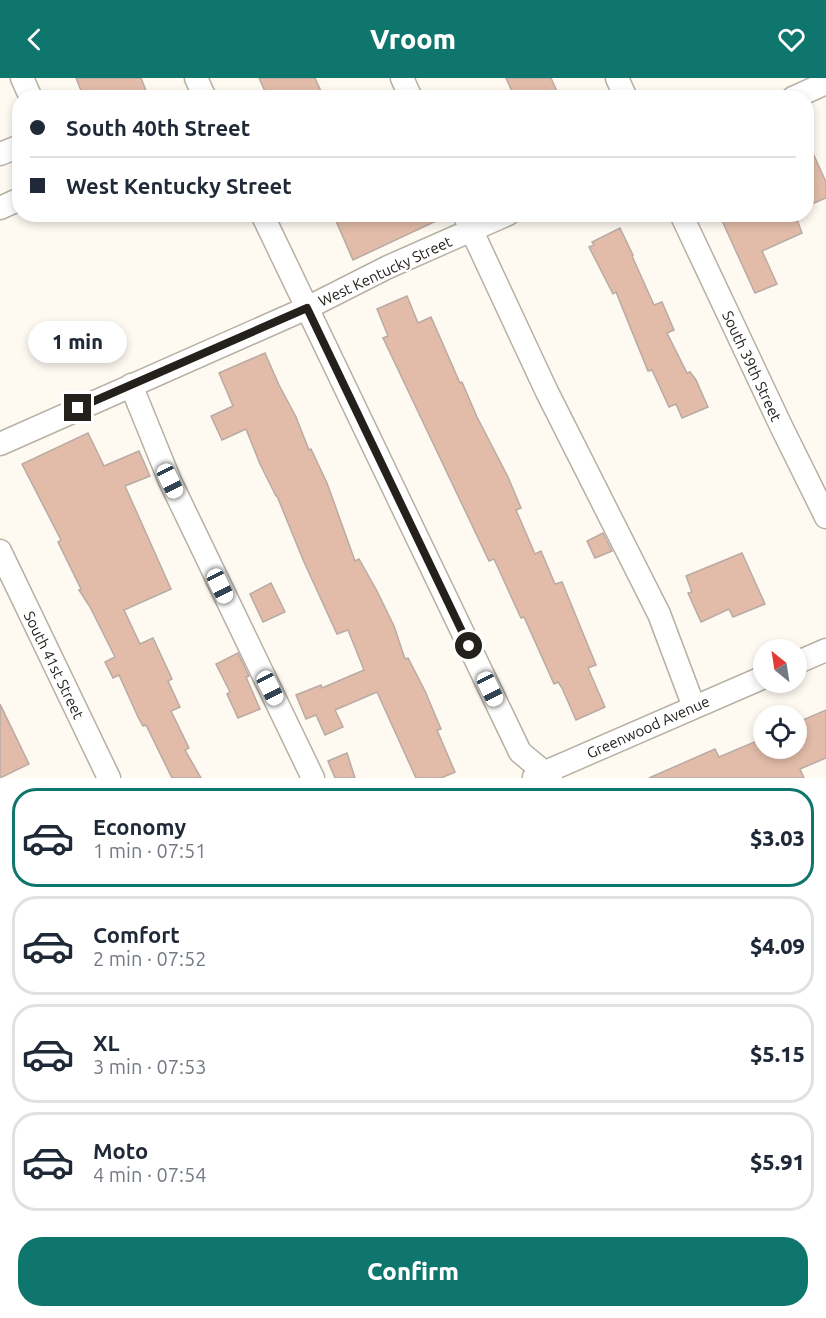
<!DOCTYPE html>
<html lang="en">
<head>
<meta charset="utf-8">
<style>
	:root { --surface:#fff; --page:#f6f6f7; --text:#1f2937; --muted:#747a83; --line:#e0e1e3; --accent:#0f766e }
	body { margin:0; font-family:Ubuntu,sans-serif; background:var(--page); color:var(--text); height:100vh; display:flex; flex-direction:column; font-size:22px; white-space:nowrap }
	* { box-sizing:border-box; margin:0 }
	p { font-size:20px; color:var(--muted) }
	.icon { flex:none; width:33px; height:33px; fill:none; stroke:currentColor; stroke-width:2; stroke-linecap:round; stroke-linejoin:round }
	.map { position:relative; height:700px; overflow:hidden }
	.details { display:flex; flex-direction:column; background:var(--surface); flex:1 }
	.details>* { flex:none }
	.banner { position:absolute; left:12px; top:12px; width:802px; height:132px; border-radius:24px; box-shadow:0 3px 9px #0003; display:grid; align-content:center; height:132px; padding:0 18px; background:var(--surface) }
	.needle { width:39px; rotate:330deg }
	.tools { position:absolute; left:753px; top:561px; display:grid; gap:12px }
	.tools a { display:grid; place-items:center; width:54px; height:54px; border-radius:50%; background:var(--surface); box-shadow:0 3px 9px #0003; font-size:30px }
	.end { position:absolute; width:27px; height:27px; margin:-14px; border:8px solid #24211c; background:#fff; box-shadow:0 0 0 3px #fff }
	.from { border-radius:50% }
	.bubble { position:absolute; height:42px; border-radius:21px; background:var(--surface); box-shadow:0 3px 9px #0003; font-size:20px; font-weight:800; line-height:42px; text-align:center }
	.car { position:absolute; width:18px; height:36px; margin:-18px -9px; border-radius:8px; box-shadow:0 0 4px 2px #0007; background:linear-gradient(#fff 24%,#345 0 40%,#fff 0 76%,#345 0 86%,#fff 0) }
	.banner b { display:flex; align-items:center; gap:21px; height:57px; font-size:22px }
	.banner b+b { border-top:2px solid var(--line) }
	.banner i { width:15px; height:15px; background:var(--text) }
	ul { padding:10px 0 0; list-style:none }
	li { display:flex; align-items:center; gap:18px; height:99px; margin:0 12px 9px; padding:0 6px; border:3px solid var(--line); border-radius:24px }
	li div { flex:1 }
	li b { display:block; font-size:22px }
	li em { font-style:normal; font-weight:800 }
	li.active { border-color:var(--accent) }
	li>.icon { width:54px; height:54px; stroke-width:1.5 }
	.cta { display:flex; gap:12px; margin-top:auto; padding:12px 18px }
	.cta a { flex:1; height:69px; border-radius:24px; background:var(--accent); color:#fff; font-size:24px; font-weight:800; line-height:69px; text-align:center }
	header { display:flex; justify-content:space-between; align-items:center; height:78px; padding:0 18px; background:var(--accent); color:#fff; font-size:27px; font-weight:800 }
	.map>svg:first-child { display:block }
</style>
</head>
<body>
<header><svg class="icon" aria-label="back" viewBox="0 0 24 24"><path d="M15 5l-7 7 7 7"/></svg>Vroom<svg class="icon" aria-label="heart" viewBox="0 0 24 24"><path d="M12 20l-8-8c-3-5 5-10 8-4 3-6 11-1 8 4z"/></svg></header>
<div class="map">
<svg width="826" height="700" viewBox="0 0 826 700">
	<rect width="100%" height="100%" fill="#fef9f1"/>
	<g fill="#e2bca9" stroke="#b9aba4" stroke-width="1.5">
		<path d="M76,0H141L149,20H84Z"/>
		<path d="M259,0H315L324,20H268Z"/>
		<path d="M506,0H551L560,20H515Z"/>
		<path d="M807,62L826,104V120L807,128Z"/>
		<path d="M333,136H451L353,182Z"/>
		<path d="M719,136H795L802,155L762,173L777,206L755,215Z"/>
		<path d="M620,150L633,177L632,178L654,227L662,224L674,252L667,255L687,295L690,294L696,302L708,329L682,340L676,326L669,329L652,292L648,293L616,214L613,216L589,169L594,167L592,164Z"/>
		<path d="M407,218L418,245L431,239L460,305L462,304L477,339L508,399L521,430L516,432L535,476L541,473L555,506L562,504L596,587L588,590L605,629L576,642L562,610L558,604L554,606L524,539L521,540L494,481L489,483L383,260L388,258L377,231Z"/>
		<path d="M265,275L279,307L296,339L309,372L311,371L327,405L355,483L359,481L377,513L394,548L405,581L408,580L425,613L441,651L437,652L455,694L441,700H416L377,614L335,632L343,649L325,657L316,637L306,641L296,617L321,607L322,610L364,592L348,552L337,556L304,484L277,418H276L260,386L246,351L222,362L211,338L233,328L219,295Z"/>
		<path d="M88,355L104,388L139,373L150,398L125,408L171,511L124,532L140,566L153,560L172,601L168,603L180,629L171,633L189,670L185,672L201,700H172L146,647L143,648L138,639L119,597L113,600L105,584L115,579L90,529L79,512L81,511L58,464L61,462L22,386Z"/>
		<path d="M603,455L612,473L595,480L587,463Z"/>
		<path d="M742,475L765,526L733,539L729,531L701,544L688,515L692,514L686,498Z"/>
		<path d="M271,505L285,534L263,544L250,516Z"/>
		<path d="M238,575L249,598L246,599L260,631L238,640L227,616L230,614L216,586Z"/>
		<path d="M0,626L29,686L0,700Z"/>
		<path d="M826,632V680L800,691L804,700H649L715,671L719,679L764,660V670H796V645Z"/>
		<path d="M347,675L355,700H335L328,683Z"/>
	</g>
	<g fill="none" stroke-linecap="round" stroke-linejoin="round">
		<defs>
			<g id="minor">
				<path d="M22,0L31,20"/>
				<path d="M196,0L205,20"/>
				<path d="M402,0L411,20"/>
				<path d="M617,0L626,20"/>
				<path d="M793,20L826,5"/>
				<path d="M0,76L20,68"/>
				<path d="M0,130L20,121"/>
				<path d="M262,136L520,674L551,700"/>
				<path d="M464,136L547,314L659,536L694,629"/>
				<path d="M681,136L781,348L826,439"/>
				<path d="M131,307L170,403L313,700"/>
				<path d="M0,366L307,230L388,189L508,136"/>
				<path d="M0,473L109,700"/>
				<path d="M796,585L826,572"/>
				<path d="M534,699L764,599"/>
			</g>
		</defs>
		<use href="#minor" stroke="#b8b0a4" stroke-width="25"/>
		<use href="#minor" stroke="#fff" stroke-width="22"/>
	</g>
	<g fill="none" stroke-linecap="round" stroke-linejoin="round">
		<path stroke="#24211c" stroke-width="8" d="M78,330L307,230L469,568"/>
	</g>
	<g text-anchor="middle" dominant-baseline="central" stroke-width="4.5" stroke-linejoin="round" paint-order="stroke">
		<g font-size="15" fill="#24211c" stroke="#fff">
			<text transform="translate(385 193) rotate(-25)">West Kentucky Street</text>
			<text transform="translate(752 288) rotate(65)">South 39th Street</text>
			<text transform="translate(54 587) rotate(64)">South 41st Street</text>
			<text transform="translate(648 649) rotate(-24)">Greenwood Avenue</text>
		</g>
	</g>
</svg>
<div class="tools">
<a><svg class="needle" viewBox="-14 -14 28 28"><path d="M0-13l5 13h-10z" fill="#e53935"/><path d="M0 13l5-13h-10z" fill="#747a83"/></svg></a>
<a><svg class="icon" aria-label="locate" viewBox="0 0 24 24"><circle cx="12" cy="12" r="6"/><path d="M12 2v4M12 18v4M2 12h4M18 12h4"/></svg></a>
</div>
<i class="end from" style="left:469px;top:568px"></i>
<i class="end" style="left:78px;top:330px"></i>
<div class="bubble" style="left:28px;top:243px;width:99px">1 min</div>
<i class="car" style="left:170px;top:403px;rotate:154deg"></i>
<i class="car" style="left:220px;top:508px;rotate:154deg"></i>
<i class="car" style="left:270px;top:610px;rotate:153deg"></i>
<i class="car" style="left:490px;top:611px;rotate:154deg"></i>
<div class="banner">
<b><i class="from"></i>South 40th Street</b>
<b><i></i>West Kentucky Street</b>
</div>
</div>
<section class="details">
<ul>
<li class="active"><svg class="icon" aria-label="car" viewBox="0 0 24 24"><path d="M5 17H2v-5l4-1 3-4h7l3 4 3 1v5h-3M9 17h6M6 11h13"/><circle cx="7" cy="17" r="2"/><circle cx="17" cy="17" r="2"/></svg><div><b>Economy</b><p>1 min · 07:51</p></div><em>$3.03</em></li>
<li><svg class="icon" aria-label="car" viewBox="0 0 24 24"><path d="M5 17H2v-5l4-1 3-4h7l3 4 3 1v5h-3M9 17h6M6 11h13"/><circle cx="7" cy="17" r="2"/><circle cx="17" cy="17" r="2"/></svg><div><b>Comfort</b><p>2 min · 07:52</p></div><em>$4.09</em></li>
<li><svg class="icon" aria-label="car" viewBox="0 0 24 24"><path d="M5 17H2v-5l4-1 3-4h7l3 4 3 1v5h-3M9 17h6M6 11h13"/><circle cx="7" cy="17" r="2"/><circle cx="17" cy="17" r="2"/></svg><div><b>XL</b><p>3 min · 07:53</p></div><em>$5.15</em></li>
<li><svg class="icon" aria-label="car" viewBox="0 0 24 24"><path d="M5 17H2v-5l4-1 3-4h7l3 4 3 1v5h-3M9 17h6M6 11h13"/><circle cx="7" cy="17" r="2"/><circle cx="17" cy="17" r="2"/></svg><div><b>Moto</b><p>4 min · 07:54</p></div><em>$5.91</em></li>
</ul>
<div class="cta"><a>Confirm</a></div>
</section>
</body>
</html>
